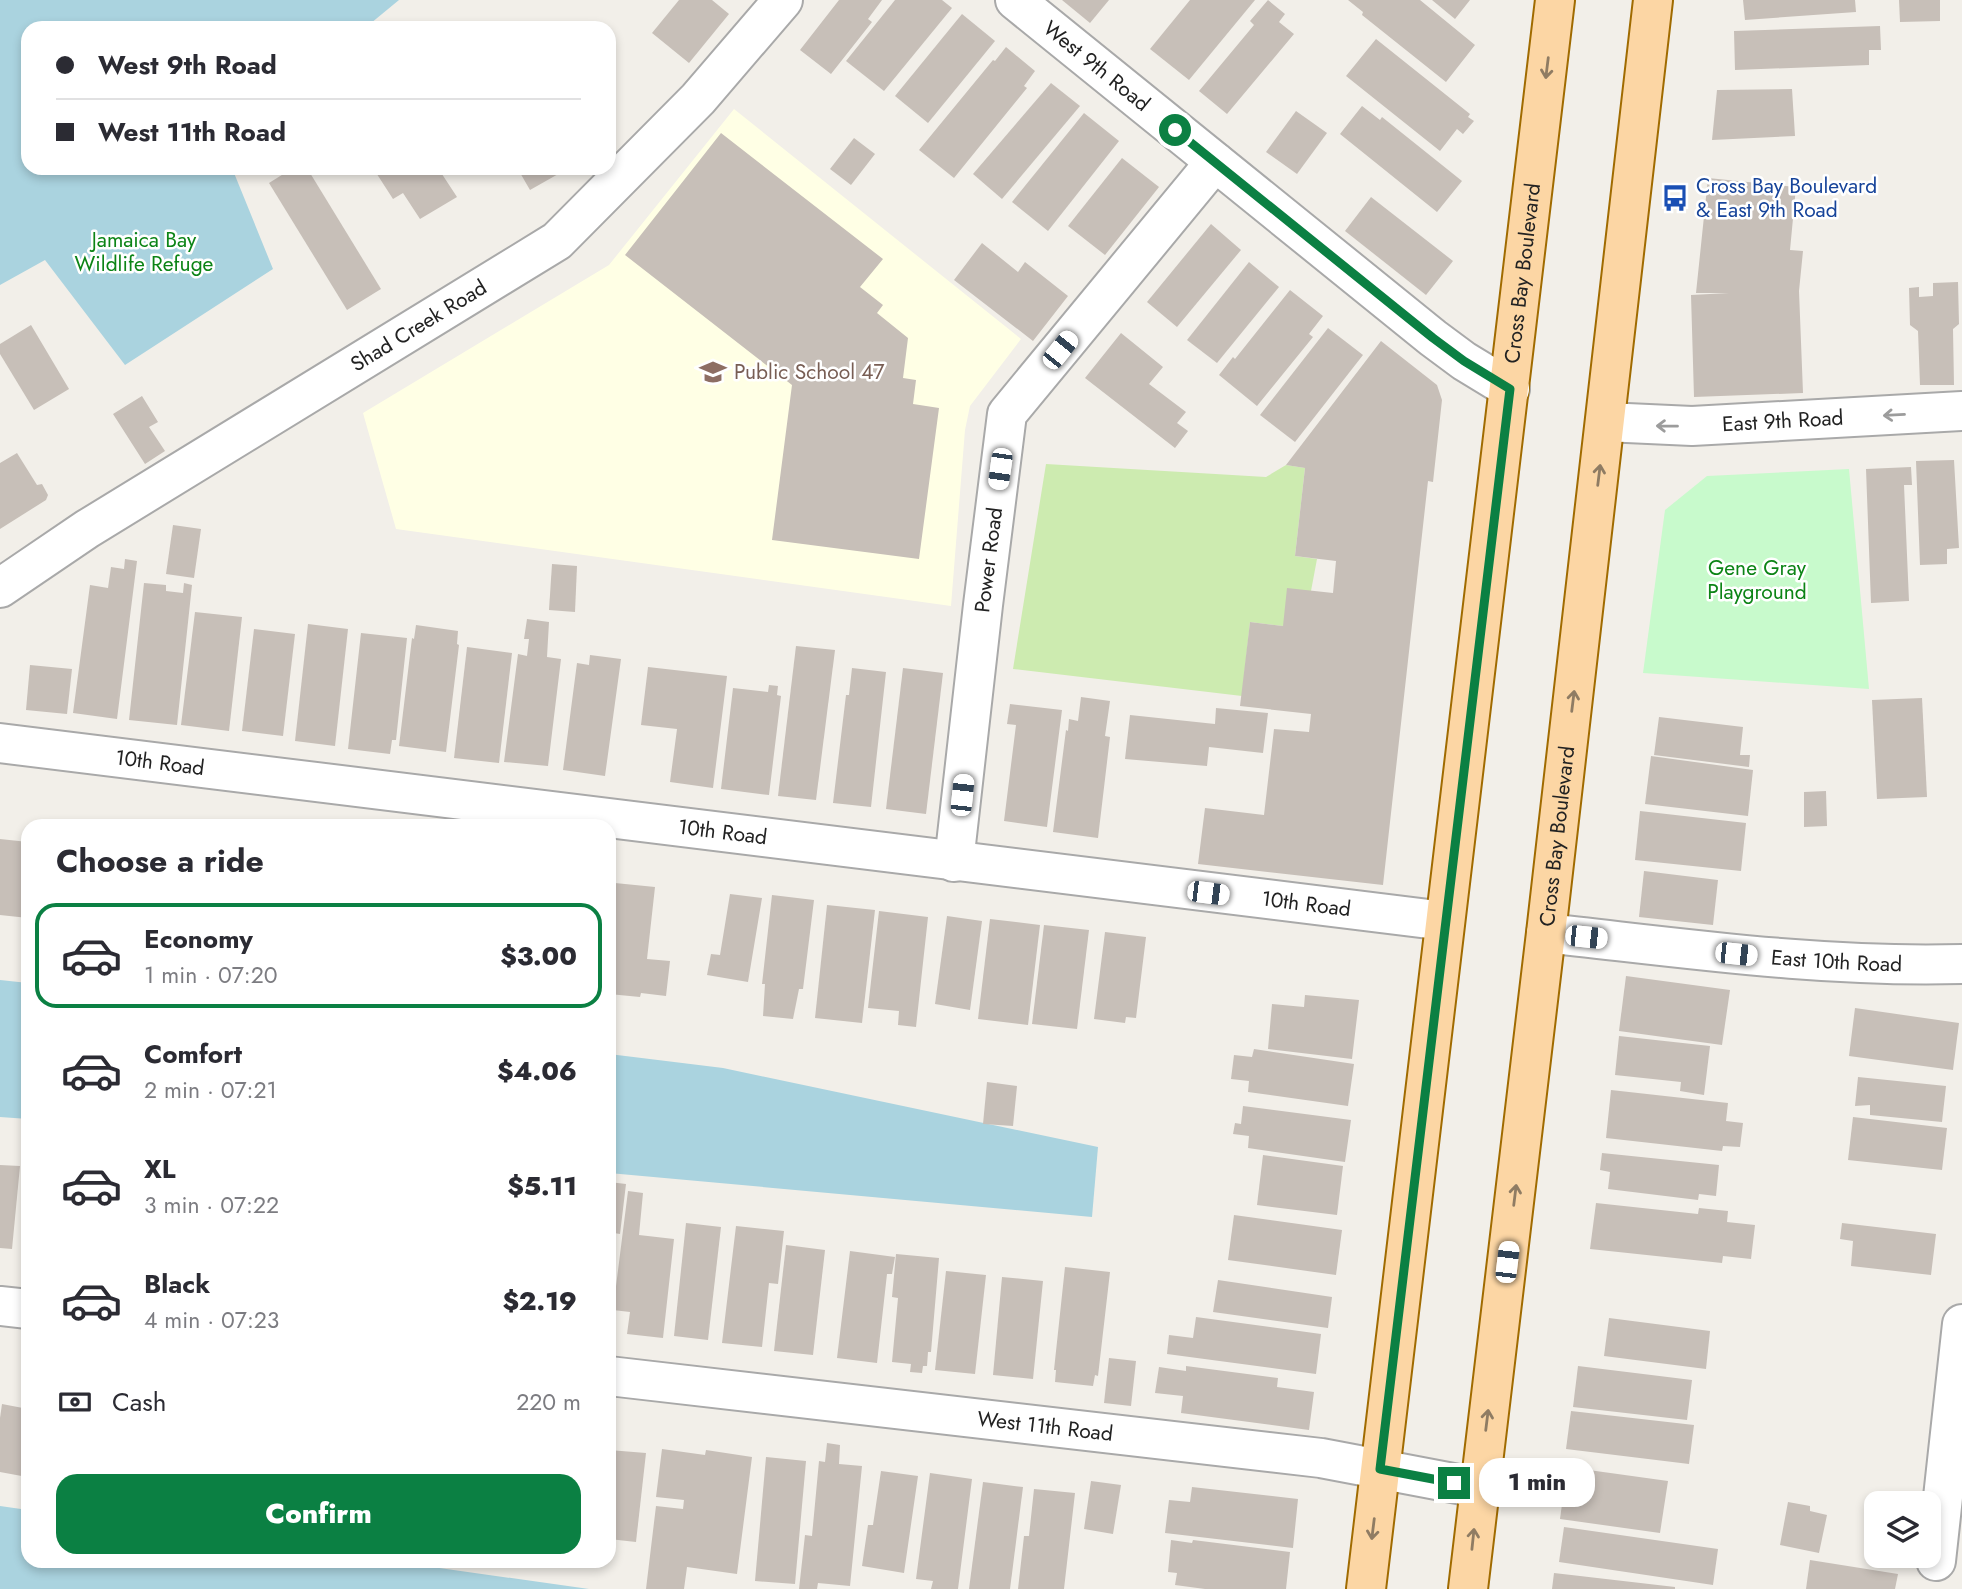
<!DOCTYPE html>
<html lang="en">
<head>
<meta charset="utf-8">
<style>
	:root { --surface:#fff; --page:#f7f7f7; --text:#2b2b33; --muted:#7c7c81; --line:#e1e1e2; --accent:#0b8043 }
	body { margin:0; font-family:Jost,sans-serif; background:var(--page); color:var(--text); height:100vh; display:flex; flex-direction:column; font-size:26px; white-space:nowrap }
	* { box-sizing:border-box; margin:0 }
	p { font-size:23px; color:var(--muted) }
	.icon { flex:none; width:38px; height:38px; fill:none; stroke:currentColor; stroke-width:2; stroke-linecap:round; stroke-linejoin:round }
	.map { position:relative; flex:1; overflow:hidden }
	.side { position:absolute; left:21px; top:819px; width:595px; height:749px; display:flex; flex-direction:column; background:var(--surface); border-radius:21px; box-shadow:0 4px 10px #0003 }
	.side>* { flex:none }
	.hud { position:absolute; left:21px; top:21px; width:595px; height:154px; border-radius:21px; box-shadow:0 4px 10px #0003; display:grid; align-content:center; height:154px; padding:0 35px; background:var(--surface) }
	.fabs { position:absolute; left:1864px; top:1491px; display:grid; gap:14px }
	.fabs a { display:grid; place-items:center; width:77px; height:77px; border-radius:14px; background:var(--surface); box-shadow:0 4px 10px #0003; font-size:35px }
	.end { position:absolute; width:32px; height:32px; margin:-16px; border:9px solid #0b8043; background:#fff; box-shadow:0 0 0 4px #fff }
	.from { border-radius:50% }
	.bubble { position:absolute; height:49px; border-radius:21px; background:var(--surface); box-shadow:0 4px 10px #0003; font-size:23px; font-weight:800; line-height:49px; text-align:center }
	.car { position:absolute; width:21px; height:42px; margin:-21px -10px; border-radius:9px; box-shadow:0 0 5px 2px #0007; background:linear-gradient(#fff 24%,#345 0 40%,#fff 0 76%,#345 0 86%,#fff 0) }
	.hud b { display:flex; align-items:center; gap:24px; height:66px; font-size:26px }
	.hud b+b { border-top:2px solid var(--line) }
	.hud i { width:18px; height:18px; background:var(--text) }
	ul { padding:0; list-style:none }
	li { display:flex; align-items:center; gap:21px; height:105px; margin:0 14px 10px; padding:0 21px; border:4px solid transparent; border-radius:21px }
	li div { flex:1 }
	li b { display:block; font-size:26px }
	li em { font-style:normal; font-weight:800 }
	li.on { border-color:var(--accent) }
	li>.icon { width:63px; height:63px; stroke-width:1.5 }
	h2 { padding:0 35px; font-size:32px; line-height:84px }
	.pay { display:flex; align-items:center; gap:18px; height:77px; padding:0 35px; font-size:26px }
	.pay p { margin-inline-start:auto }
	.primary-button { display:flex; gap:14px; margin-top:auto; padding:14px 35px }
	.primary-button a { flex:1; height:80px; border-radius:21px; background:var(--accent); color:#fff; font-size:28px; font-weight:800; line-height:80px; text-align:center }
	.map>svg:first-child { display:block }
</style>
</head>
<body>
<div class="map">
<svg width="1962" height="1589" viewBox="0 0 1962 1589">
	<rect width="100%" height="100%" fill="#f2efe9"/>
	<path fill="#ffffe5" d="M734,109L1021,339L970,406L965,430L951,606L396,529L363,413L609,265Z"/>
	<path fill="#cdebb0" d="M1046,464L1266,477L1286,465L1305,468L1295,556L1317,559L1311,591L1283,626L1250,622L1242,696L1013,669Z"/>
	<path fill="#c8facc" d="M1849,469L1869,689L1643,673L1665,510L1707,476Z"/>
	<g fill="#aad3df">
		<path d="M0,0H399L365,28H28V168H232L273,269L125,365L45,260L0,285Z"/>
		<path d="M0,980L28,983V1119L0,1117Z"/>
		<path d="M609,1054L723,1068L1098,1147L1092,1217L609,1173Z"/>
		<path d="M0,1506L28,1510V1561H390L589,1589H0Z"/>
	</g>
	<g fill="#c7bfb8">
		<path d="M679,0H712L729,14L689,63L652,33Z"/>
		<path d="M839,0H882L868,19L872,22L831,74L800,50Z"/>
		<path d="M895,0H942L952,8L884,91L846,61Z"/>
		<path d="M1062,0H1109L1090,23Z"/>
		<path d="M1190,0H1255L1189,80L1150,49Z"/>
		<path d="M1268,0L1285,14L1279,22L1294,34L1227,114L1199,91L1254,25L1250,21Z"/>
		<path d="M1348,0H1420L1475,45L1446,82L1362,15L1363,12Z"/>
		<path d="M1432,0H1470L1455,19Z"/>
		<path d="M1743,0H1855L1856,12L1745,20Z"/>
		<path d="M1899,0H1940V21L1900,22Z"/>
		<path d="M962,14L995,41L928,123L895,96Z"/>
		<path d="M1880,26L1881,50H1869V65L1735,70L1734,31Z"/>
		<path d="M1376,39L1470,114L1468,117L1474,121L1463,134L1457,129L1440,151L1346,76Z"/>
		<path d="M1006,47L1035,71L1024,86L1027,88L954,178L919,150L993,60L995,61Z"/>
		<path d="M1051,83L1080,106L1002,199L973,174Z"/>
		<path d="M1792,89L1795,136L1712,140L1717,90Z"/>
		<path d="M1362,106L1380,120L1382,117L1462,181L1437,212L1340,134Z"/>
		<path d="M1296,111L1327,133L1297,174L1266,152Z"/>
		<path d="M1084,113L1119,141L1048,231L1012,202Z"/>
		<path d="M721,133L883,259L860,287L883,305L877,313L908,338L903,378L916,380L913,404L939,408L919,559L772,540L792,385L625,255Z"/>
		<path d="M854,138L875,154L851,185L830,169Z"/>
		<path d="M1122,158L1159,187L1105,255L1068,226Z"/>
		<path d="M293,168H307L381,289L347,310L269,183Z"/>
		<path d="M373,168H438L457,197L420,219L403,193L393,199Z"/>
		<path d="M509,168H557L560,173L530,190L519,171L513,174Z"/>
		<path d="M1708,178L1796,187L1790,250L1803,251L1799,291L1803,393L1694,397L1691,295L1729,293H1696Z"/>
		<path d="M1371,197L1453,261L1426,295L1345,231Z"/>
		<path d="M1211,224L1241,250L1177,327L1147,302Z"/>
		<path d="M982,243L1018,272L1025,262L1068,296L1033,341L954,280Z"/>
		<path d="M1249,262L1279,287L1217,363L1187,340Z"/>
		<path d="M1958,282L1959,324L1953,329L1954,385H1920L1918,331L1910,325L1909,288L1919,287V297L1933,296V283Z"/>
		<path d="M1290,290L1323,316L1309,334L1313,337L1257,406L1219,375L1233,357L1235,359Z"/>
		<path d="M31,325L69,389L34,410L0,354V344Z"/>
		<path d="M1328,328L1363,355L1295,442L1260,415Z"/>
		<path d="M1121,333L1163,367L1149,384L1186,412L1177,423L1188,431L1175,448L1085,378Z"/>
		<path d="M1381,341L1437,385L1442,400L1433,482L1428,481L1383,885L1198,864L1205,808L1264,815L1274,729L1309,732L1311,714L1240,706L1250,622L1283,626L1287,588L1333,593L1336,561L1295,556L1305,468L1286,465Z"/>
		<path d="M142,396L158,422L149,427L165,451L145,464L113,414Z"/>
		<path d="M17,453L37,485L42,484L48,495L46,500L0,529V463Z"/>
		<path d="M1954,460L1959,548L1947,549V564L1920,565L1916,461Z"/>
		<path d="M1911,467L1912,485H1904L1909,601L1871,603L1866,469Z"/>
		<path d="M173,525L201,529L194,578L166,574Z"/>
		<path d="M125,559L137,561L117,719L73,713L90,585L108,588L111,567L124,569Z"/>
		<path d="M552,564L577,566L575,612L549,610Z"/>
		<path d="M144,583L166,585V591L183,593L184,583L192,585L177,725L129,720Z"/>
		<path d="M195,612L242,617L229,731L181,725Z"/>
		<path d="M527,619L549,622L547,657L561,659L548,766L504,762L518,654L527,656L529,639H524Z"/>
		<path d="M308,624L348,629L335,746L295,741Z"/>
		<path d="M416,625L458,631L457,644L459,645L446,752L399,746L412,638L414,639Z"/>
		<path d="M254,629L295,634L283,736L242,731Z"/>
		<path d="M361,633L407,638L396,740H392L390,754L348,749Z"/>
		<path d="M796,646L835,650L816,800L778,796Z"/>
		<path d="M467,647L512,653L499,763L454,758Z"/>
		<path d="M590,655L621,659L605,776L563,770L577,663L589,665Z"/>
		<path d="M30,665L72,669L67,714L26,710Z"/>
		<path d="M648,667L727,676L713,788L670,782L677,729L641,725Z"/>
		<path d="M852,668L886,672L871,807L833,803L846,695H849Z"/>
		<path d="M903,668L943,673L926,814L886,809Z"/>
		<path d="M769,685L778,686L777,695L781,696L769,795L721,789L733,688L768,692Z"/>
		<path d="M1081,697L1110,701L1105,736L1110,737L1098,838L1053,832L1066,730L1068,731L1069,719L1078,721Z"/>
		<path d="M1922,698L1927,797L1877,799L1872,700Z"/>
		<path d="M1010,704L1062,710L1047,827L1004,821L1016,725L1007,724Z"/>
		<path d="M1216,708L1268,713L1263,753L1209,747L1207,766L1125,759L1130,715L1215,724Z"/>
		<path d="M1659,717L1743,727L1740,755H1750L1749,767L1654,755Z"/>
		<path d="M1651,756L1753,770L1748,816L1645,804Z"/>
		<path d="M1826,791L1827,826L1804,827V792Z"/>
		<path d="M1640,811L1746,823L1741,871L1635,860Z"/>
		<path d="M87,821L117,824V826H87Z"/>
		<path d="M0,839L28,842V918L0,915Z"/>
		<path d="M1644,871L1718,880L1713,925L1639,917Z"/>
		<path d="M615,883L655,887L647,959L670,961L666,996L641,993L640,997L609,994V939Z"/>
		<path d="M730,894L762,898L748,982L707,975L711,954L720,955Z"/>
		<path d="M772,895L814,900L803,989H799L793,1019L763,1016L765,984H762Z"/>
		<path d="M827,905L875,910L862,1023L815,1018Z"/>
		<path d="M879,911L928,917L916,1027L898,1025L899,1011L868,1008Z"/>
		<path d="M947,916L982,921L970,1010L935,1004Z"/>
		<path d="M990,919L1040,925L1028,1025L978,1019Z"/>
		<path d="M1044,925L1089,930L1077,1029L1032,1024Z"/>
		<path d="M1105,932L1146,937L1136,1018L1126,1017L1125,1023L1094,1019Z"/>
		<path d="M1626,976L1730,990L1722,1045L1619,1031Z"/>
		<path d="M1305,995L1359,1000L1352,1059L1268,1049L1272,1004L1304,1007Z"/>
		<path d="M1855,1008L1959,1023L1953,1070L1849,1056Z"/>
		<path d="M1619,1036L1710,1046L1704,1095L1680,1091L1681,1082L1615,1075Z"/>
		<path d="M1254,1049L1354,1064L1348,1106L1248,1092L1249,1081L1231,1079L1234,1055L1252,1057Z"/>
		<path d="M1858,1077L1946,1086L1942,1122L1870,1115V1105L1855,1106Z"/>
		<path d="M987,1082L1017,1086L1013,1126L983,1124Z"/>
		<path d="M1611,1090L1728,1103L1726,1121L1743,1123L1740,1147L1723,1146L1722,1151L1606,1138Z"/>
		<path d="M1243,1106L1351,1120L1345,1162L1248,1148L1249,1136L1233,1134L1235,1123L1241,1124Z"/>
		<path d="M1853,1117L1947,1128L1942,1170L1848,1160Z"/>
		<path d="M1602,1153L1719,1165L1716,1196L1699,1194L1698,1200L1608,1189L1610,1172L1600,1170Z"/>
		<path d="M1263,1155L1343,1166L1337,1215L1257,1205Z"/>
		<path d="M0,1165L20,1166L12,1249L0,1248Z"/>
		<path d="M609,1182L626,1184L620,1234L614,1233L611,1260Z"/>
		<path d="M26,1184H28V1211L23,1210Z"/>
		<path d="M628,1191L643,1193L639,1235L674,1239L663,1338L627,1334L630,1312L613,1310Z"/>
		<path d="M1596,1203L1698,1214L1699,1208L1728,1211L1727,1222L1755,1225L1751,1259L1723,1256L1722,1263L1590,1249Z"/>
		<path d="M1234,1215L1342,1230L1336,1275L1228,1260Z"/>
		<path d="M686,1223L721,1227L708,1340L674,1336Z"/>
		<path d="M1842,1223L1936,1234L1931,1275L1851,1266L1853,1241L1840,1239Z"/>
		<path d="M736,1226L784,1231L778,1284L769,1283L762,1347L722,1343Z"/>
		<path d="M786,1245L825,1250L813,1355L774,1351Z"/>
		<path d="M850,1251L895,1257L892,1274H887L877,1363L837,1358Z"/>
		<path d="M896,1254L939,1258L931,1352H928L927,1366H923L922,1373L910,1372L911,1364L892,1362L898,1298L892,1297Z"/>
		<path d="M1065,1267L1110,1272L1098,1376L1095,1375L1093,1386L1055,1382L1056,1370H1054Z"/>
		<path d="M946,1271L986,1275L975,1374L935,1370Z"/>
		<path d="M1002,1277L1043,1281L1033,1379L993,1375Z"/>
		<path d="M1218,1280L1332,1297L1328,1328L1213,1312Z"/>
		<path d="M1196,1317L1321,1334L1316,1374L1167,1354L1169,1335L1193,1338Z"/>
		<path d="M1609,1318L1710,1331L1706,1369L1604,1356Z"/>
		<path d="M1109,1358L1136,1361L1131,1406L1104,1403Z"/>
		<path d="M1186,1366L1278,1378L1277,1387L1314,1392L1309,1430L1181,1413L1183,1396L1155,1393L1159,1367L1186,1371Z"/>
		<path d="M1578,1366L1692,1380L1687,1420L1573,1407Z"/>
		<path d="M2,1404L28,1409L27,1477L0,1472V1418Z"/>
		<path d="M1571,1411L1694,1425L1689,1464L1566,1449Z"/>
		<path d="M827,1443L840,1445L839,1464L862,1466L850,1586L818,1583L817,1589H799L805,1535L812,1536L819,1461L825,1462Z"/>
		<path d="M662,1449L705,1455L706,1450L752,1457L737,1574L687,1567L684,1589H646L656,1506L683,1509L684,1500L656,1497Z"/>
		<path d="M609,1450L646,1453L636,1542L609,1539Z"/>
		<path d="M766,1457L806,1461L795,1584L755,1581Z"/>
		<path d="M1567,1467L1668,1481L1660,1533L1560,1519Z"/>
		<path d="M881,1471L918,1476L904,1573L862,1566L868,1525H873Z"/>
		<path d="M930,1473L972,1479L958,1589H931L933,1581L916,1579Z"/>
		<path d="M1091,1481L1121,1485L1113,1534L1084,1529Z"/>
		<path d="M983,1482L1023,1487L1010,1589H969Z"/>
		<path d="M1192,1487L1298,1499L1293,1548L1165,1533L1169,1500L1190,1502Z"/>
		<path d="M1034,1489L1075,1493L1064,1589H1018L1024,1536H1029Z"/>
		<path d="M1788,1502L1810,1506V1511L1827,1515L1819,1553L1780,1545Z"/>
		<path d="M1564,1527L1718,1549L1713,1585L1559,1562Z"/>
		<path d="M1171,1540L1192,1543L1193,1540L1290,1552L1286,1589H1205L1175,1585L1177,1573L1168,1572Z"/>
		<path d="M1810,1560L1898,1574L1895,1589H1806Z"/>
		<path d="M1554,1573L1675,1587V1589H1552Z"/>
	</g>
	<g fill="none" stroke-linecap="round" stroke-linejoin="round">
		<defs>
			<g id="minor">
				<path id="s1" d="M1015,0L1433,338L1464,361L1510,389"/>
				<path id="s2" d="M1605,422L1692,426L1962,411"/>
				<path id="s3" d="M0,588L87,529L557,241L698,99L783,0"/>
				<path id="s4" d="M0,743L1445,921"/>
				<path id="s5" d="M954,862L983,605L1007,414L1215,162"/>
				<path id="s6" d="M1546,933C1685,948 1822,968 1962,964"/>
				<path d="M0,1306L28,1309"/>
				<path id="s7" d="M609,1376L1321,1458L1479,1488"/>
				<path d="M1936,1561L1962,1324"/>
			</g>
			<g id="major">
				<path id="s8" d="M1366,1589L1555,0"/>
				<path id="s9" d="M1468,1589L1546,933L1653,0"/>
			</g>
		</defs>
		<use href="#minor" stroke="#a9a9a9" stroke-width="42"/>
		<use href="#major" stroke="#a06b00" stroke-width="42"/>
		<use href="#minor" stroke="#fff" stroke-width="38"/>
		<use href="#major" stroke="#fcd6a4" stroke-width="38"/>
	</g>
	<defs><path id="oneway-shaft" d="M-6 0H5M1.5-3L5.5 0L1.5 3" fill="none" stroke-width="1.6" stroke-linecap="round" stroke-linejoin="round" transform="scale(1.75)"/></defs>
	<g stroke="#8f7c63">
		<use href="#oneway-shaft" transform="translate(1547 68) rotate(97)"/>
		<use href="#oneway-shaft" transform="translate(1599 475) rotate(-83)"/>
		<use href="#oneway-shaft" transform="translate(1573 701) rotate(-83)"/>
		<use href="#oneway-shaft" transform="translate(1515 1195) rotate(-83)"/>
		<use href="#oneway-shaft" transform="translate(1487 1420) rotate(-83)"/>
		<use href="#oneway-shaft" transform="translate(1373 1529) rotate(97)"/>
		<use href="#oneway-shaft" transform="translate(1473 1539) rotate(-84)"/>
	</g>
	<g stroke="#9c9c9c">
		<use href="#oneway-shaft" transform="translate(1894 415) rotate(177)"/>
		<use href="#oneway-shaft" transform="translate(1667 426) rotate(-179)"/>
	</g>
	<g fill="none" stroke-linecap="round" stroke-linejoin="round">
		<path stroke="#0b8043" stroke-width="9" d="M1175,130L1433,338L1464,361L1510,389L1380,1469L1454,1483"/>
	</g>
	<defs>
		<symbol id="bus-bare" viewBox="-9 -9 18 18"><path d="M-5-6H5V4H4V6H2V4H-2V6H-4V4H-5ZM-3.5-4V0h7V-4ZM-3.5 1.2v1.5H-2V1.2ZM2 1.2v1.5H3.5V1.2Z" fill="#1a4fb4" stroke="#fff" stroke-width="2.5" paint-order="stroke"/></symbol>
		<symbol id="school-bare" viewBox="-9 -9 18 18"><path d="M0-5L7-2L0 1L-7-2ZM-4 1L0 2.5L4 1V4Q0 6-4 4Z" fill="#8d6e63" stroke="#fff" stroke-width="2.5" paint-order="stroke"/></symbol>
	</defs>
	<g fill-rule="evenodd">
		<use href="#bus-bare" x="1656" y="179" width="38" height="38"/>
		<use href="#school-bare" x="694" y="353" width="38" height="38"/>
	</g>
	<g text-anchor="middle" dominant-baseline="central" stroke-width="5" stroke-linejoin="round" paint-order="stroke">
		<g font-size="21" fill="#222" stroke="#fff">
			<text stroke="none"><textPath href="#s1" startOffset="105">West 9th Road</textPath></text>
			<text stroke="none"><textPath href="#s8" startOffset="1325">Cross Bay Boulevard</textPath></text>
			<text stroke="none"><textPath href="#s3" startOffset="494">Shad Creek Road</textPath></text>
			<text stroke="none"><textPath href="#s2" startOffset="178">East 9th Road</textPath></text>
			<text stroke="none"><textPath href="#s5" startOffset="304">Power Road</textPath></text>
			<text stroke="none"><textPath href="#s4" startOffset="161">10th Road</textPath></text>
			<text stroke="none"><textPath href="#s4" startOffset="728">10th Road</textPath></text>
			<text stroke="none"><textPath href="#s9" startOffset="758">Cross Bay Boulevard</textPath></text>
			<text stroke="none"><textPath href="#s4" startOffset="1316">10th Road</textPath></text>
			<text stroke="none"><textPath href="#s6" startOffset="292">East 10th Road</textPath></text>
			<text stroke="none"><textPath href="#s7" startOffset="439">West 11th Road</textPath></text>
		</g>
		<g font-size="21" fill="#164399" stroke="#fff" text-anchor="start">
			<text x="1696" y="186">Cross Bay Boulevard<tspan x="1696" dy="24">&amp; East 9th Road</tspan></text>
		</g>
		<g font-size="21" fill="#0c8416" stroke="#fff">
			<text x="144" y="240">Jamaica Bay<tspan x="144" dy="24">Wildlife Refuge</tspan></text>
			<text x="1757" y="568">Gene Gray<tspan x="1757" dy="24">Playground</tspan></text>
		</g>
		<g font-size="21" fill="#785e54" stroke="#fff" text-anchor="start">
			<text x="734" y="372">Public School 47</text>
		</g>
	</g>
</svg>
<div class="fabs">
<a><svg class="icon" aria-label="layers" viewBox="0 0 24 24"><path d="M12 4l9 5-9 5-9-5zM3 14l9 5 9-5"/></svg></a>
</div>
<i class="end from" style="left:1175px;top:130px"></i>
<i class="end" style="left:1454px;top:1483px"></i>
<div class="bubble" style="left:1479px;top:1458px;width:116px">1 min</div>
<i class="car" style="left:1060px;top:350px;rotate:39deg"></i>
<i class="car" style="left:1000px;top:469px;rotate:188deg"></i>
<i class="car" style="left:962px;top:795px;rotate:6deg"></i>
<i class="car" style="left:1208px;top:893px;rotate:97deg"></i>
<i class="car" style="left:1586px;top:937px;rotate:96deg"></i>
<i class="car" style="left:1736px;top:954px;rotate:96deg"></i>
<i class="car" style="left:1507px;top:1262px;rotate:7deg"></i>
<div class="hud">
<b><i class="from"></i>West 9th Road</b>
<b><i></i>West 11th Road</b>
</div>
<section class="side">
<h2>Choose a ride</h2>
<ul>
<li class="on"><svg class="icon" aria-label="car" viewBox="0 0 24 24"><path d="M5 17H2v-5l4-1 3-4h7l3 4 3 1v5h-3M9 17h6M6 11h13"/><circle cx="7" cy="17" r="2"/><circle cx="17" cy="17" r="2"/></svg><div><b>Economy</b><p>1 min · 07:20</p></div><em>$3.00</em></li>
<li><svg class="icon" aria-label="car" viewBox="0 0 24 24"><path d="M5 17H2v-5l4-1 3-4h7l3 4 3 1v5h-3M9 17h6M6 11h13"/><circle cx="7" cy="17" r="2"/><circle cx="17" cy="17" r="2"/></svg><div><b>Comfort</b><p>2 min · 07:21</p></div><em>$4.06</em></li>
<li><svg class="icon" aria-label="car" viewBox="0 0 24 24"><path d="M5 17H2v-5l4-1 3-4h7l3 4 3 1v5h-3M9 17h6M6 11h13"/><circle cx="7" cy="17" r="2"/><circle cx="17" cy="17" r="2"/></svg><div><b>XL</b><p>3 min · 07:22</p></div><em>$5.11</em></li>
<li><svg class="icon" aria-label="car" viewBox="0 0 24 24"><path d="M5 17H2v-5l4-1 3-4h7l3 4 3 1v5h-3M9 17h6M6 11h13"/><circle cx="7" cy="17" r="2"/><circle cx="17" cy="17" r="2"/></svg><div><b>Black</b><p>4 min · 07:23</p></div><em>$2.19</em></li>
</ul>
<div class="pay"><svg class="icon" aria-label="cash" viewBox="0 0 24 24"><path d="M3 7h18v10H3z"/><circle cx="12" cy="12" r="2"/></svg>Cash<p>220 m</p></div>
<div class="primary-button"><a>Confirm</a></div>
</section>
</div>
</body>
</html>
